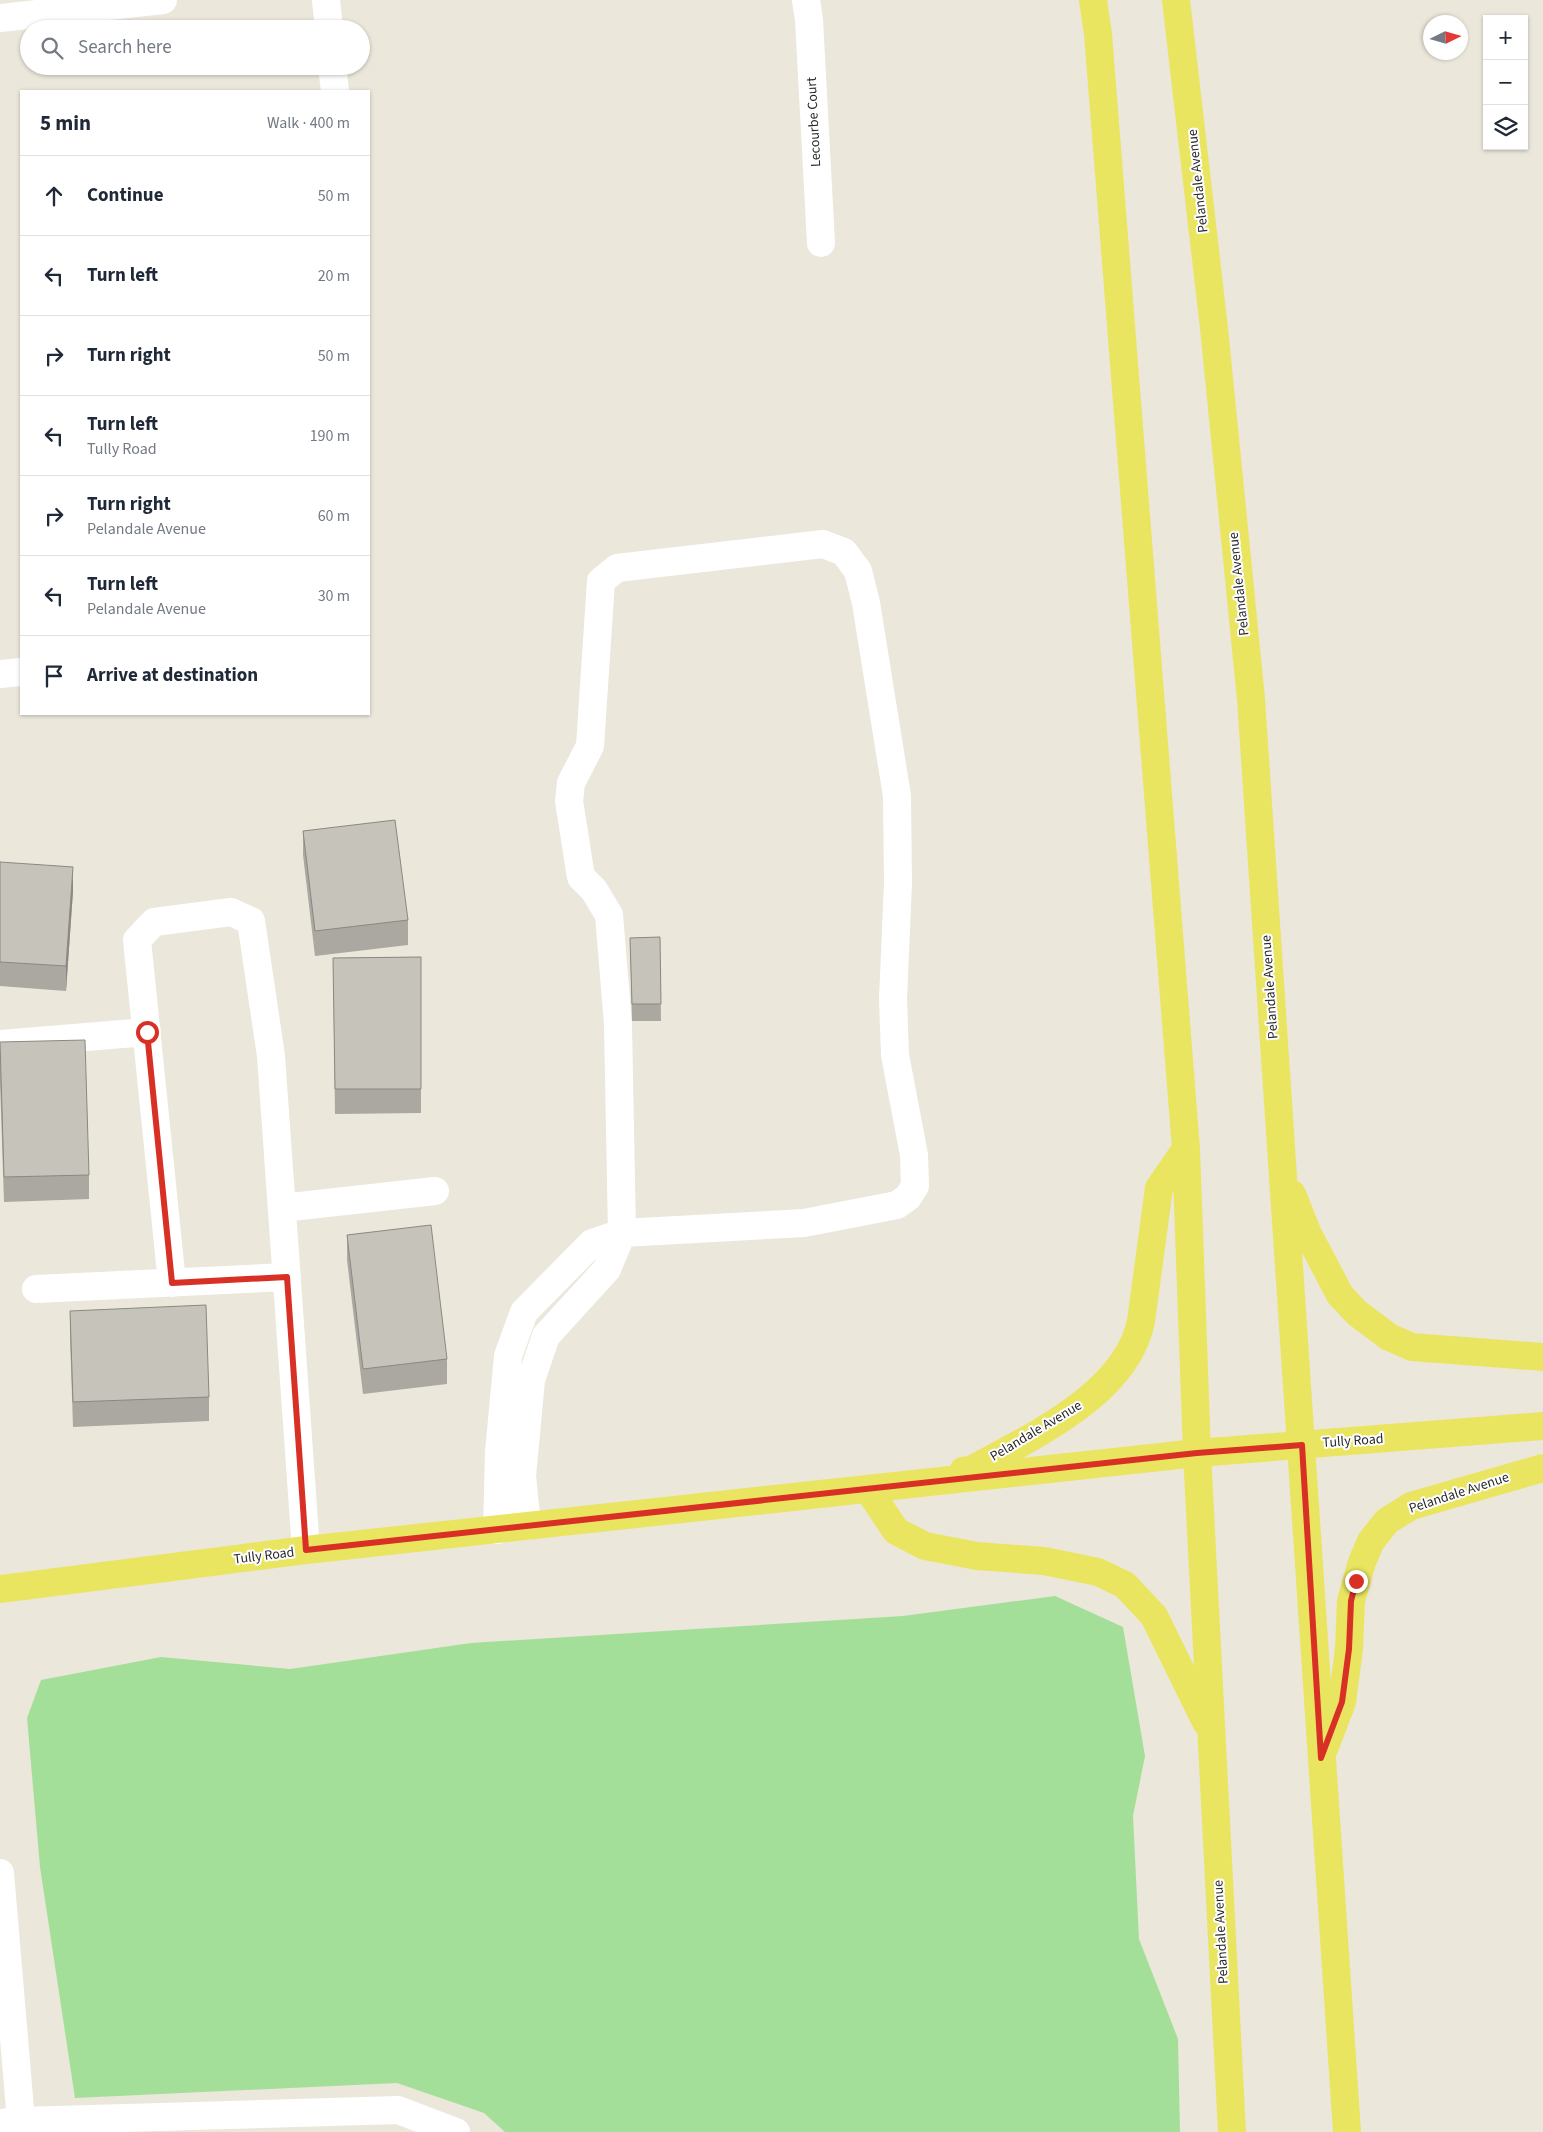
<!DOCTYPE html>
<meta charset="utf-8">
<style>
:root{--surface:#fff;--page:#f6f6f7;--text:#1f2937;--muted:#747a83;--line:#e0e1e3}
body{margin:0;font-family:"Source Sans 3",sans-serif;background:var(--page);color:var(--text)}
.controls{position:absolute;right:15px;top:15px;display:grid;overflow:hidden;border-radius:0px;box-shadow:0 1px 4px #0004}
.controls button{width:45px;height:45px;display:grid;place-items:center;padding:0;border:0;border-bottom:1px solid var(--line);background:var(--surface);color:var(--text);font:25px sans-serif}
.compass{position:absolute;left:1423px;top:15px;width:45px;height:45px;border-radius:50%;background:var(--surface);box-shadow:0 1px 4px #0004;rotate:85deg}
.stop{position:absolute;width:15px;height:15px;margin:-11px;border:4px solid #d93025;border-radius:50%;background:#fff}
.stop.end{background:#d93025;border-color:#fff;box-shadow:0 1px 5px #0008}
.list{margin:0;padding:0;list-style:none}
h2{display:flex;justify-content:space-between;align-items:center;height:65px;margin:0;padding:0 20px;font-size:21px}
h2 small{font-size:16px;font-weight:400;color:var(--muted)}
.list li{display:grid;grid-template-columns:32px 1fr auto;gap:15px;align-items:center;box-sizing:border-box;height:80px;padding:0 20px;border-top:1px solid var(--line)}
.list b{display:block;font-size:19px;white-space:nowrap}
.list p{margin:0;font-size:16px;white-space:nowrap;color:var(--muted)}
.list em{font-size:16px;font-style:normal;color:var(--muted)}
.icon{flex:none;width:28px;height:28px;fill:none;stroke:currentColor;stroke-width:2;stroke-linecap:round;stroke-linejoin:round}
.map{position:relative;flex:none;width:1543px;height:2132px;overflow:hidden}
.search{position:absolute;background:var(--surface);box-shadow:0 1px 4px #0004;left:20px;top:20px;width:350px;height:55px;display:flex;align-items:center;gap:12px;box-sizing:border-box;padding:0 18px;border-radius:28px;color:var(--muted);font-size:19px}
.panel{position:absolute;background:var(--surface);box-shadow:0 1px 4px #0004;left:20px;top:90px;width:350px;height:625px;border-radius:0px}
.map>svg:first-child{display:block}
.green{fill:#a4df99}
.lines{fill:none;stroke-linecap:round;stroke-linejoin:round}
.minor{stroke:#fff;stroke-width:28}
.major{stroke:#eae560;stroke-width:28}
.wall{fill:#aaa8a1}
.shaded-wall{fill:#8b8883}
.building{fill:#c6c3bb;stroke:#8b8883}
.route{stroke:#d93025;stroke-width:6}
.labels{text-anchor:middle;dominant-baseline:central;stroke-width:4;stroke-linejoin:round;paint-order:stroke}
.street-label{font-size:14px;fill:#292929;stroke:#fff}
</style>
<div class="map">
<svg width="1543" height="2132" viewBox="0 0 1543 2132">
<rect width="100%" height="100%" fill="#ebe7db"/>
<path class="green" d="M1055 1596 1123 1627 1145 1756 1133 1816 1139 1939 1178 2039 1180 2132H505L484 2113 397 2083 75 2098 40 1867 27 1718 41 1680 161 1657 290 1669 471 1643 903 1616Z"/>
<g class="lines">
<path class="minor" d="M326 0 329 29
M806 0 809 20 821 243
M0 18 163 0
M332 66 335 91
M0 674 21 672
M0 1044 147 1032
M282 1208 435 1191
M172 1283 137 940 154 922 231 912 251 921 271 1056 306 1550
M36 1289 287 1277
M497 1530 499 1452 508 1356 524 1312 592 1243 622 1233 804 1223 897 1205 908 1197 915 1186 914 1155 895 1055 893 999 898 883 897 796 866 603 858 571 844 552 823 544 617 568 601 581 590 746 571 783 569 801 581 877 594 890 609 915 618 1024 622 1233 607 1269 546 1336 531 1380 522 1476 527 1526
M0 1873 21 2121 0 2123
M22 2132 21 2121 398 2110 456 2132"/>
<path class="major" d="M1093 0 1098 34 1186 1149 1197 1453 1232 2132
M1176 0 1214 328 1251 699 1347 2132
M1292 1194 1307 1232 1340 1295 1357 1313 1389 1337 1412 1347 1543 1357
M963 1471 971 1470C1031 1437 1127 1394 1141 1321L1159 1188 1186 1149
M868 1489 896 1531 925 1546 977 1556 1044 1561 1098 1572 1125 1585 1154 1616 1206 1722
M0 1589 306 1550 1197 1453 1543 1426
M1324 1749 1342 1702 1349 1649 1351 1601 1362 1562 1371 1541 1387 1521 1411 1506 1543 1468"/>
</g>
<path class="wall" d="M303 831 408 920V945L315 956 303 855Z
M0 862 73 891 66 991 0 986Z
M660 937 661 1021H632L630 938Z
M421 957V1113L335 1114 333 958Z
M0 1042 89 1175V1199L4 1202 0 1082Z
M347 1235 447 1359V1384L363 1394 347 1260Z
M70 1311 209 1397V1421L73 1427 70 1336Z"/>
<path class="shaded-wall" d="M73 867V891L66 991V966Z"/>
<path class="building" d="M395 820 408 920 315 931 303 831Z
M0 862 73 867 66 966 0 962Z
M660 937 661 1004H632L630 938Z
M421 957V1089H335L333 958Z
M85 1040 89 1175 4 1177 0 1042Z
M431 1225 447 1359 363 1369 347 1235Z
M206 1305 209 1397 73 1402 70 1311Z"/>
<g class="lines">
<path class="route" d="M147 1032 172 1283 287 1277 306 1550 1197 1453 1302 1445 1321 1758 1342 1702 1349 1649 1351 1601 1356 1581"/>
</g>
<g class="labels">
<g class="street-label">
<text transform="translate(814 122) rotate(-93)">Lecourbe Court</text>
<text transform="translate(1198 181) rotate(-96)">Pelandale Avenue</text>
<text transform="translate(1239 584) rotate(-96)">Pelandale Avenue</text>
<text transform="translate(1270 987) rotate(-94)">Pelandale Avenue</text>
<text transform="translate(1036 1431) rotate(-31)">Pelandale Avenue</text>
<text transform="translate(1353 1441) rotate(-4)">Tully Road</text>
<text transform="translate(1459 1493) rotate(-18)">Pelandale Avenue</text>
<text transform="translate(264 1556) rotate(-7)">Tully Road</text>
<text transform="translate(1221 1932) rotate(-93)">Pelandale Avenue</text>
</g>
</g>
</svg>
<div class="controls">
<button>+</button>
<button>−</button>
<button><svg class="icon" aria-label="layers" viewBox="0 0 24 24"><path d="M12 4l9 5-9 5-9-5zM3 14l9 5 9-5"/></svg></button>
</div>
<svg class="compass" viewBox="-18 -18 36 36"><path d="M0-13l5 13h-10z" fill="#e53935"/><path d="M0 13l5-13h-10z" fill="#747a83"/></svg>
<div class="stop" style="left:147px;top:1032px"></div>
<div class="stop end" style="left:1356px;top:1581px"></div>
<div class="search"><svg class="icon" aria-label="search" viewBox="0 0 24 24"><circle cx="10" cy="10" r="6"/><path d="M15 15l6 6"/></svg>Search here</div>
<section class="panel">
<h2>5 min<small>Walk · 400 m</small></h2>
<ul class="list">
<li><svg class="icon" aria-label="ahead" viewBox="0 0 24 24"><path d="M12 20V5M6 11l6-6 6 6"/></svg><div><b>Continue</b></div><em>50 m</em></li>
<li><svg class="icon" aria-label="left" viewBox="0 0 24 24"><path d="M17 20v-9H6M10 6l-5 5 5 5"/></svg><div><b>Turn left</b></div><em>20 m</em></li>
<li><svg class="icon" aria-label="right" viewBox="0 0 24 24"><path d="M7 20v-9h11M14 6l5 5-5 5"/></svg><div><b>Turn right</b></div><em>50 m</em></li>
<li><svg class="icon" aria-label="left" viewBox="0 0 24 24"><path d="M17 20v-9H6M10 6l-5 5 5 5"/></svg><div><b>Turn left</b><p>Tully Road</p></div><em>190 m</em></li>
<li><svg class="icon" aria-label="right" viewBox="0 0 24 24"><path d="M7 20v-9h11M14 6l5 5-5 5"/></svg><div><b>Turn right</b><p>Pelandale Avenue</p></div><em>60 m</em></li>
<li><svg class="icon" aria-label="left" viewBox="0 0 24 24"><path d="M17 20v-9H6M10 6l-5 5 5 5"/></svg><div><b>Turn left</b><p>Pelandale Avenue</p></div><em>30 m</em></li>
<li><svg class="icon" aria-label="arrive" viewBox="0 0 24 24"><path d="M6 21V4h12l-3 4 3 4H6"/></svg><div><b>Arrive at destination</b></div></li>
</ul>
</section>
</div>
